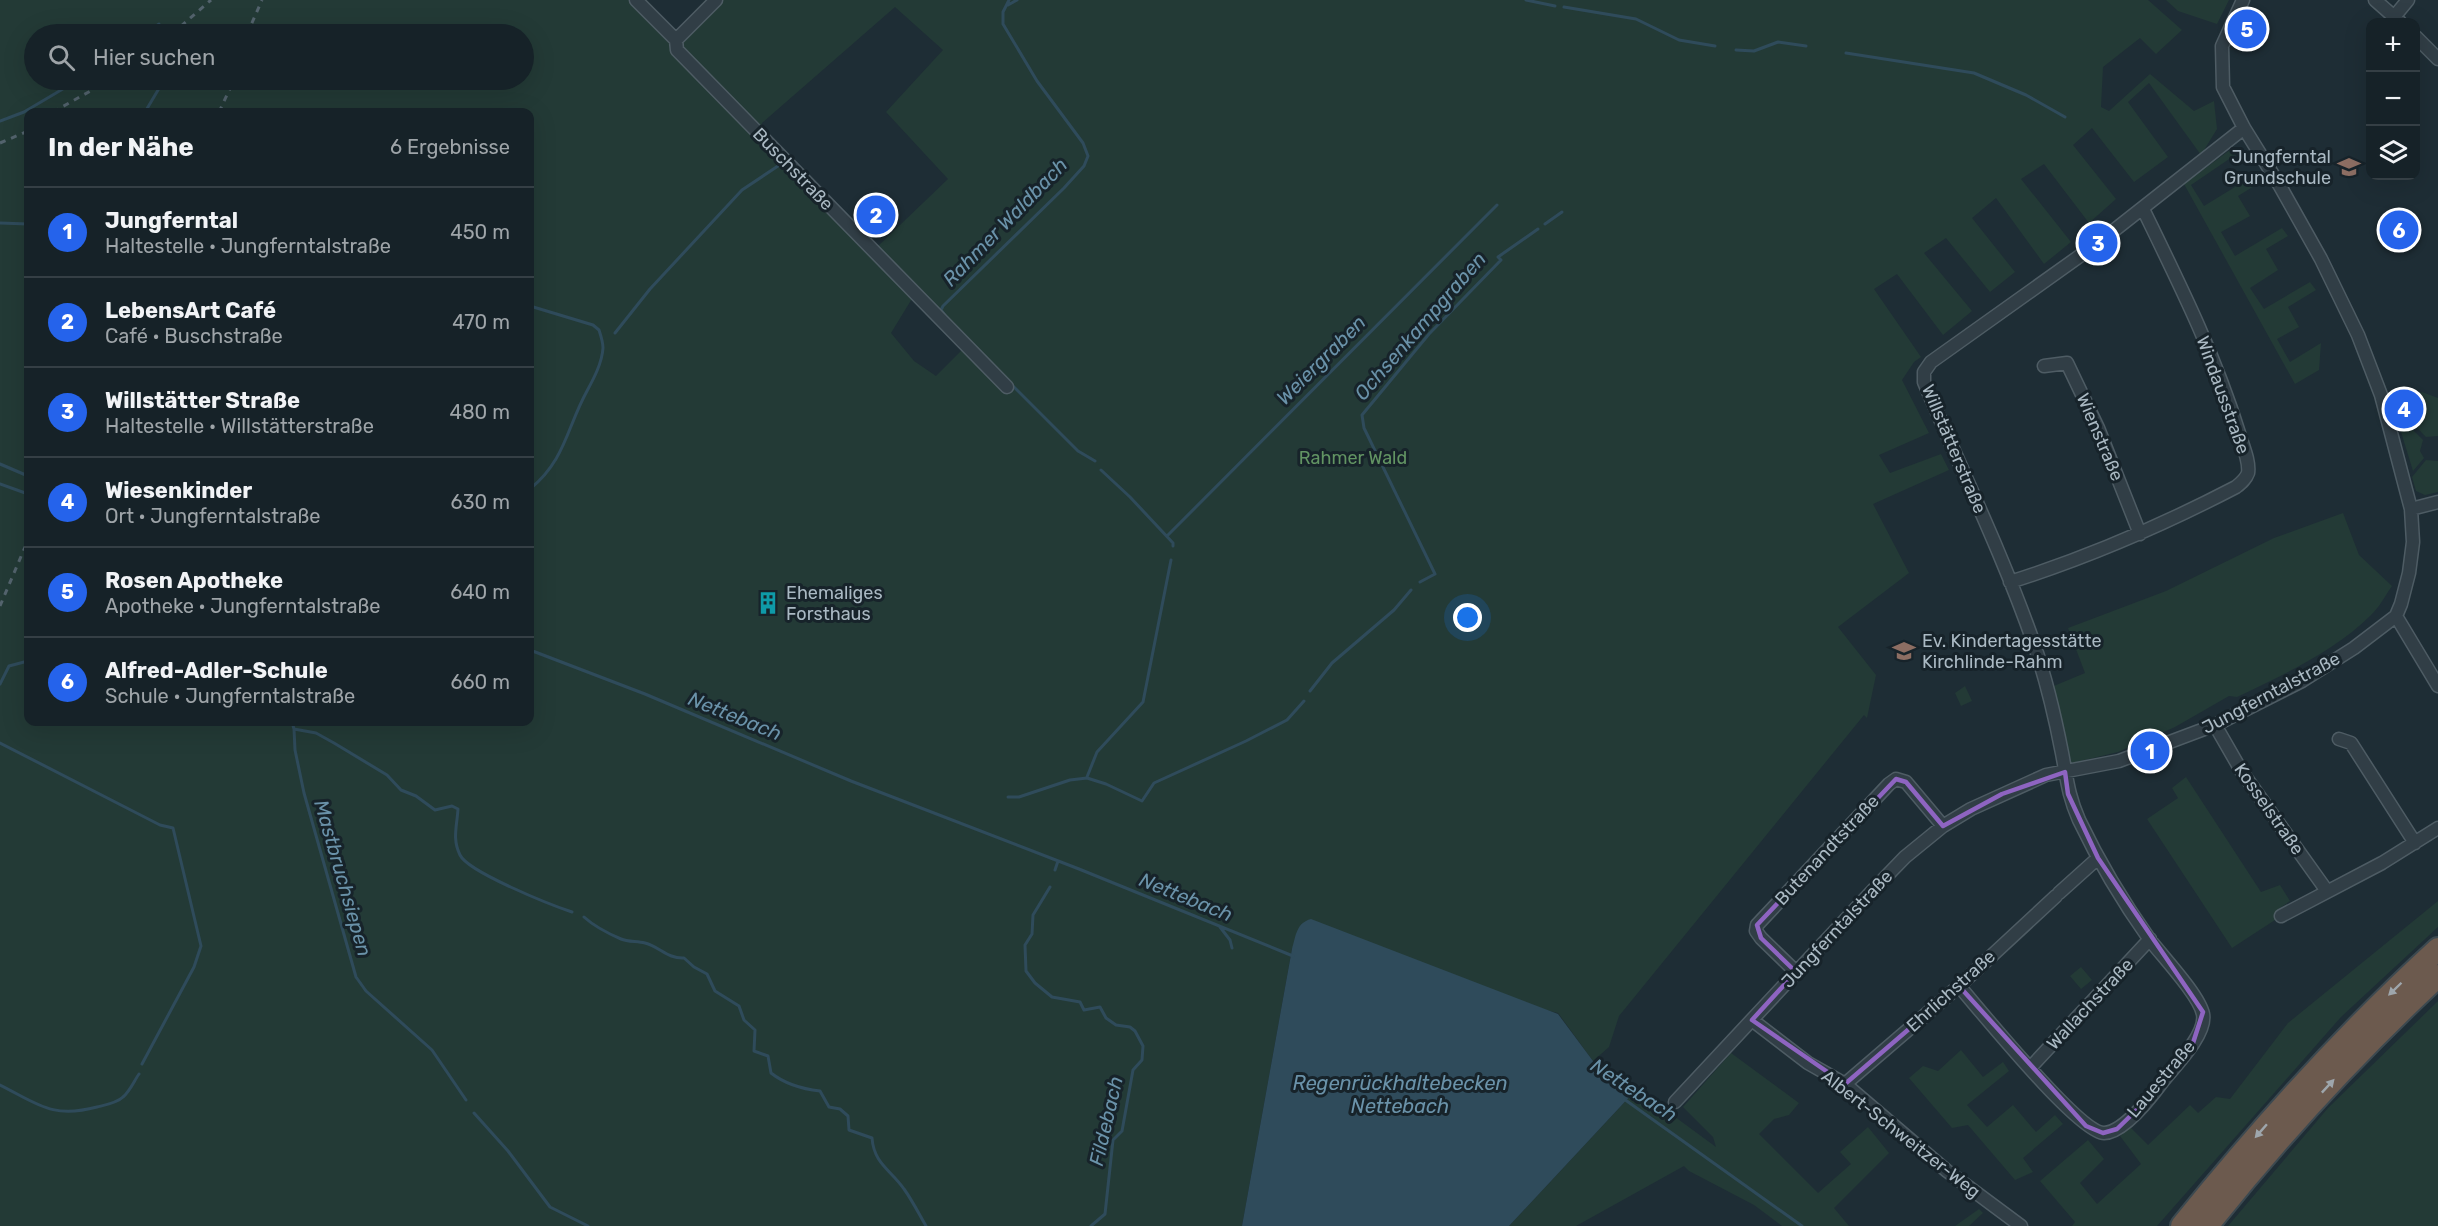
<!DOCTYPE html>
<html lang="de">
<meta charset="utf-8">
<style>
:root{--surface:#162228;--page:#232f34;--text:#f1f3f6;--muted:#9ea4a8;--line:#353f45;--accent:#2563eb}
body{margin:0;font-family:Rubik,sans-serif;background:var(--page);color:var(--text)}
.controls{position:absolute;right:18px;top:18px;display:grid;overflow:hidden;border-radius:12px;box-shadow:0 6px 24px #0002}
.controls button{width:54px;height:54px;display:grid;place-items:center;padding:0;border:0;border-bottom:2px solid var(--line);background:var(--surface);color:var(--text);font:30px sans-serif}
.you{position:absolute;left:1468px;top:618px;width:21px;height:21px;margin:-15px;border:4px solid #fff;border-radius:50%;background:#1a73e8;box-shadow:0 0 0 9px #1a73e833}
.badge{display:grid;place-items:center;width:39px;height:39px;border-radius:50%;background:var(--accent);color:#fff;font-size:20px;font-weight:700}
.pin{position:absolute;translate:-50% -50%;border:3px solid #fff;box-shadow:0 2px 6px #0006}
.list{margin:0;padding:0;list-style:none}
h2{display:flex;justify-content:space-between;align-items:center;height:78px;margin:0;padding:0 24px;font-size:26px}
h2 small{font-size:20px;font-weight:400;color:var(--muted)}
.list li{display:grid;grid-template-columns:39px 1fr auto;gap:18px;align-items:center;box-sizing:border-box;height:90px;padding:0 24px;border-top:2px solid var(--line)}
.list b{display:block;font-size:22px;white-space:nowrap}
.list p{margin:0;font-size:20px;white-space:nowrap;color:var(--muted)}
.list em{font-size:20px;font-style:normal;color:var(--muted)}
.icon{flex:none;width:33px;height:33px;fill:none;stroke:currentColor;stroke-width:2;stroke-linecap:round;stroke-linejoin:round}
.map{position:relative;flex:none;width:2438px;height:1226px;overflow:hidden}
.search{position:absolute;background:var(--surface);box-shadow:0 6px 24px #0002;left:24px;top:24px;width:510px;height:66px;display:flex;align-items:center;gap:15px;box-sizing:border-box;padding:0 21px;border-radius:33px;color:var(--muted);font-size:22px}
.panel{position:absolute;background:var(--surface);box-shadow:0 6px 24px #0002;left:24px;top:108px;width:510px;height:618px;border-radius:12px}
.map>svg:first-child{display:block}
.green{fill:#233a36;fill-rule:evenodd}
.water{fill:#2f4b5b}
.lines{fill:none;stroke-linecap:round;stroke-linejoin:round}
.stream{stroke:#2f4b5b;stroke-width:3}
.street-casing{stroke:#4e5c64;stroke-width:15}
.highway-casing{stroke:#3c4950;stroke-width:26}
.street{stroke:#313e46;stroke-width:12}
.highway{stroke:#6c5a4e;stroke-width:22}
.rail{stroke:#53636d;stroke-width:3;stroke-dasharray:6 6;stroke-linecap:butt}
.oneway{fill:#9ea6ac}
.marked{fill:none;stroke:#8e64c1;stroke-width:4.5;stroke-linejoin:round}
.labels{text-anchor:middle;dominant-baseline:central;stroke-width:6;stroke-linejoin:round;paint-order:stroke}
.poi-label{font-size:18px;fill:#aab9c3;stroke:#17232a;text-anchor:start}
.street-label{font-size:18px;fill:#aab9c3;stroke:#17232a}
.park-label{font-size:18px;fill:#629463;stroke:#17232a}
.water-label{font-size:20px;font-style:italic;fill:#6a92a9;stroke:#17232a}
</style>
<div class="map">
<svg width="2438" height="1226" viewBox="0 0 2438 1226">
<rect width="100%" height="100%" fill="#1e2d35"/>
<path class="green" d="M0 0H629L676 46 722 0H2148L2182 30 2156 54 2140 38 2103 67 2101 107 2109 111 2150 74 2194 111 2214 101 2217 129 2201 155 2149 83 2128 102 2168 157 2134 182 2092 128 2073 145 2116 199 2089 223 2044 164 2021 179 2071 242 2044 264 1996 198 1972 218 2015 272 1990 292 1946 238 1924 253 1972 311 1943 335 1897 274 1874 289 1921 357 1914 362 1902 380 1929 433 1879 455 1890 473 1941 454 1949 470 1873 504 1909 573 1838 627 1876 675 1867 718 1864 715 1619 1016 1609 1047 1593 1061 1558 1013 1292 949 1242 1226H0ZM895 7 943 50 886 112 948 179 876 248 761 130 762 123ZM34 34H524V80H34ZM28 112H530V722H28ZM913 297 963 349 936 376 914 361 891 333Z
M2166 0H2229L2217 24 2178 11Z
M2234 147 2238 153 2191 185 2204 206 2253 176 2259 183 2238 196 2250 216 2221 232 2235 256 2282 228 2288 236 2266 249 2278 270 2250 288 2264 309 2310 282 2316 290 2288 307 2299 327 2277 339 2290 362 2321 343 2319 370 2295 384 2184 184Z
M2422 392 2438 398V436L2426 437 2394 404Z
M2403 420 2423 440 2420 451 2424 458 2413 471 2398 422Z
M2426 460 2438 461V492L2425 495 2416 491 2412 477Z
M2343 513 2359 555 2392 586C2385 596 2379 608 2370 616 2335 651 2281 676 2237 697L2229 696 2175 727 2118 752 2068 764 2049 688 2085 673 2068 628 2166 591 2274 538Z
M1965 686 1972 701 1961 706 1955 693Z
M2186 777 2261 892 2280 885 2290 901 2277 910 2275 920 2232 948 2147 819 2178 798 2172 788Z
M2438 901V927L2341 1017 2157 1226H2072L2075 1222 2040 1181 2088 1140 2104 1159 2080 1183 2097 1204 2141 1164 2120 1136 2130 1127 2148 1145 2190 1105 2198 1113 2216 1097 2230 1099 2288 1023Z
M2081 967 2092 980 2081 989 2070 976Z
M2438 1001V1226H2228L2328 1108Z
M1961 1050 1983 1077 2003 1062 2009 1071 1967 1105 1987 1127 2013 1105 2036 1132 2055 1115 2063 1124 2023 1158 2033 1172 2015 1180 1968 1125 1952 1128 1909 1078 1923 1066 1938 1071Z
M1731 1053 1799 1103 1789 1115 1774 1119 1759 1134 1818 1193 1851 1164 1840 1152 1868 1127 1889 1153 1834 1208 1849 1226H1782L1754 1205 1689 1171 1684 1166 1576 1226H1509L1634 1092 1667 1111 1716 1147 1713 1137 1683 1107Z
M1979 1209 1983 1213 1969 1226H1955Z"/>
<path class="water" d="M1311 919 1558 1014 1593 1061 1634 1092 1509 1226H1242L1292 949C1296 936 1296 923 1311 919Z"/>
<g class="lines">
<path class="stream" d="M1526 0 1555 6
M1008 5 1017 0
M1564 7 1636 19 1679 40 1715 46
M144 34 159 24
M1736 50 1754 51 1778 42 1806 46
M1846 53 1974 73 2026 95 2065 117
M145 112 164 80
M0 121 24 112 78 80
M0 223 28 224
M1545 224 1562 212
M530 306 593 325 599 330C601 336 603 342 603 348 602 363 594 378 587 391 567 427 565 461 530 489
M944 314 941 310 943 306 1064 188 1084 166 1088 156 1083 143 1037 81 1003 24V12L1009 0
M615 333 650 289 742 190 778 166
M990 362 1000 372
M1011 384 1078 451 1095 461
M0 464 28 476
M1101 470 1130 497 1173 543V546
M0 484 28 494
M1167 536 1497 205
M1420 582 1435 574 1364 428 1362 415 1429 334 1501 260 1498 257 1538 229
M530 650 645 694 851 781 1079 869 1293 956
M0 684 9 666 28 661
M1310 691 1332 663 1394 610 1411 590
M292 722 294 729 316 733 334 743 387 775 401 790 416 796 435 810 452 806 458 809C457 826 452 839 460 855 468 872 551 905 572 912
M294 729 295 750 304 793 356 977 366 991 432 1050 466 1100
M0 743 160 825 173 828 201 946 194 967 142 1064
M1087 777 1097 752 1143 702 1171 560
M1008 797H1019L1070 780 1087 778 1106 784 1142 801 1154 783 1246 741 1287 720 1304 701
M1055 870 1058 861
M1050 887 1033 915 1032 934 1025 945 1026 971 1035 983 1052 997 1080 1002 1084 1010 1100 1007 1106 1018 1116 1025 1130 1027 1135 1031 1143 1046 1142 1060 1133 1070 1122 1131 1113 1140 1105 1214 1091 1226
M584 917C595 927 607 933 621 939 628 942 637 941 645 943 660 947 668 959 684 958L694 967 707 974 715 991 739 1006 744 1020 755 1030 754 1051 768 1056 771 1073C785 1084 802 1089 820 1091L829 1107 840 1109 848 1116 849 1130 872 1138C874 1164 891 1170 904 1189 912 1200 919 1214 926 1226
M1220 927 1230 940 1232 948
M0 1085C38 1104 52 1119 97 1107 105 1105 117 1103 123 1097 130 1091 134 1081 139 1074
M1624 1099 1802 1226
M474 1113 508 1151 550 1207 588 1226"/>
<g class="street-casing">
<path id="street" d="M636 0 676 40 677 50 1007 387
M2375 0 2400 22
M2394 17 2408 0
M2416 37 2438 59
M676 40 716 0
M2044 366 2067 363 2098 428 2140 534
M2411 509 2438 502
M2010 582C2089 557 2163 525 2236 487 2241 483 2246 479 2248 473 2250 461 2242 444 2239 433 2215 355 2179 283 2143 209
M2396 616 2438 686
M2215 725 2242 772 2327 891
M2339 739 2351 743 2415 843
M2059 893 2098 858
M2281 916 2382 863 2438 828
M1796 972 1761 938 1756 931 1757 925 1889 784 1896 779 1906 782 1943 826
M1959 986C1980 1010 2079 1133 2104 1133 2123 1133 2152 1096 2163 1081 2175 1066 2207 1034 2203 1014 2199 995 2163 957 2150 940 2123 902 2099 862 2079 820 2068 795 2067 779 2062 753 2055 717 2046 679 2034 644 2003 555 1961 469 1924 382V372L1931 362 2098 243 2244 128
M1752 1020 1808 1063 1845 1084 1947 1171 2021 1226
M2030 1068 2150 939
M1845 1084 1959 986 2056 896
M1675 1102 1875 888 1905 857 1943 826 1971 809 2046 775 2119 761 2215 725 2302 681 2354 648 2396 616 2401 604 2409 573 2413 542 2411 509 2381 395 2358 335 2321 259 2280 186 2244 128 2223 87 2222 46 2243 0"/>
</g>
<g class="highway-casing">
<path id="highway" d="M2182 1226C2261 1128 2345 1034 2438 949
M2207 1226C2278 1137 2355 1053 2438 976"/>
</g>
<use href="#street" class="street"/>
<use href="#highway" class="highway"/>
<path class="rail" d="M172 34 211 0
M247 34 262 0
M53 112 110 80
M219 112 234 80
M0 143 28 131
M0 606 28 540"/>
</g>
<defs><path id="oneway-solid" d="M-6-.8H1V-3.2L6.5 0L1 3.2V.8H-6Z" transform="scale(1.5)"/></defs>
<g class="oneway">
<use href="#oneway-solid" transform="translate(2395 989) rotate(136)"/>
<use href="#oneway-solid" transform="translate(2328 1086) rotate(-47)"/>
<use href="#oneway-solid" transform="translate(2261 1131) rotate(131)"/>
</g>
<path class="marked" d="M2065 772 2068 794 2098 858 2203 1012 2193 1043 2155 1092 2117 1129 2103 1133 2086 1126 1959 986 1845 1084 1752 1020 1796 972 1761 938 1757 925 1896 779 1906 782 1943 826 2002 794Z"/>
<defs>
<g id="school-bare" transform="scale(1.8)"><path d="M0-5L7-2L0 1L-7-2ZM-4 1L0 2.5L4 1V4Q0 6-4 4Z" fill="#8d6e63" stroke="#17232a" stroke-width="2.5" paint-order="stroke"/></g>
<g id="building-bare" transform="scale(1.8)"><path d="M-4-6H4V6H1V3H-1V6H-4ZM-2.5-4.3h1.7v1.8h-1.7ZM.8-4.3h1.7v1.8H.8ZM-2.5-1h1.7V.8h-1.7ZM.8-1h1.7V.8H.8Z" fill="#0f9aa8" stroke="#17232a" stroke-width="2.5" paint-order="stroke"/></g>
</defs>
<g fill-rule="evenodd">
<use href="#school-bare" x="2349" y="167"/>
<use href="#building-bare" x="768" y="603"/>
<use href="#school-bare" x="1904" y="651"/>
</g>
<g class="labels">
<g class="poi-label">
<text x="2331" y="157" text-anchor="end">Jungferntal<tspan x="2331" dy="21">Grundschule</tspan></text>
<text x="786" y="593">Ehemaliges<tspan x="786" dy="21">Forsthaus</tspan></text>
<text x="1922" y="641">Ev. Kindertagesstätte<tspan x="1922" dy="21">Kirchlinde-Rahm</tspan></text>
</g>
<g class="street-label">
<text transform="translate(793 169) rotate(46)">Buschstraße</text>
<text transform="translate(2223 395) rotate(70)">Windausstraße</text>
<text transform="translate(2100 437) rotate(67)">Wienstraße</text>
<text transform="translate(1954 449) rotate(67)">Willstätterstraße</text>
<text transform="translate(2271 693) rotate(-28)">Jungferntalstraße</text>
<text transform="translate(2269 809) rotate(55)">Kosselstraße</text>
<text transform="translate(1827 850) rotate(-47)">Butenandtstraße</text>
<text transform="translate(1837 929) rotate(-47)">Jungferntalstraße</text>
<text transform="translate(1951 991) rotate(-42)">Ehrlichstraße</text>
<text transform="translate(2090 1004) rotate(-47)">Wallachstraße</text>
<text transform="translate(2161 1079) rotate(-50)">Lauestraße</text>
<text transform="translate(1901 1134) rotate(38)">Albert-Schweitzer-Weg</text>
</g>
<g class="park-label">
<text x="1353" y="458">Rahmer Wald</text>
</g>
<g class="water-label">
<text transform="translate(1005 222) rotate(-46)">Rahmer Waldbach</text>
<text transform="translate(1420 326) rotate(-49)">Ochsenkampgraben</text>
<text transform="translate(1321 360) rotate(-45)">Weiergraben</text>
<text transform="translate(735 716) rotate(22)">Nettebach</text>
<text transform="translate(343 878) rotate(74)">Mastbruchsiepen</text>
<text transform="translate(1186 897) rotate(22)">Nettebach</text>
<text x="1400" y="1083">Regenrückhaltebecken<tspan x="1400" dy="23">Nettebach</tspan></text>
<text transform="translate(1634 1090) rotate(33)">Nettebach</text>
<text transform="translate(1106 1121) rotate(-77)">Fildebach</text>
</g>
</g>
</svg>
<div class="controls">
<button>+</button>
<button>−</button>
<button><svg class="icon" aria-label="layers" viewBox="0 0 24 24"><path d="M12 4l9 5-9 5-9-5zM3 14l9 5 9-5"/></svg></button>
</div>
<div class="you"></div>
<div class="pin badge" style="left:2150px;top:751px">1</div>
<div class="pin badge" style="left:876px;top:215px">2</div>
<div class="pin badge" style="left:2098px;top:243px">3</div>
<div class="pin badge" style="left:2404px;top:409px">4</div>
<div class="pin badge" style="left:2247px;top:29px">5</div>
<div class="pin badge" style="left:2399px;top:230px">6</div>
<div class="search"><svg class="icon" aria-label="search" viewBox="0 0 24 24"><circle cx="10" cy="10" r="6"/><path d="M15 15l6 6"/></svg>Hier suchen</div>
<section class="panel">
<h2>In der Nähe<small>6 Ergebnisse</small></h2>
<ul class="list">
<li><span class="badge">1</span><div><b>Jungferntal</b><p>Haltestelle · Jungferntalstraße</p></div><em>450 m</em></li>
<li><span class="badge">2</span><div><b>LebensArt Café</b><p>Café · Buschstraße</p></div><em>470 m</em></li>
<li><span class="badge">3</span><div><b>Willstätter Straße</b><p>Haltestelle · Willstätterstraße</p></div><em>480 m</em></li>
<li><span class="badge">4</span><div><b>Wiesenkinder</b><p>Ort · Jungferntalstraße</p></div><em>630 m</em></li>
<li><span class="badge">5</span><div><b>Rosen Apotheke</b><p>Apotheke · Jungferntalstraße</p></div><em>640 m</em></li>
<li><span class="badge">6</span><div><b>Alfred-Adler-Schule</b><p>Schule · Jungferntalstraße</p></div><em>660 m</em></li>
</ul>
</section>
</div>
